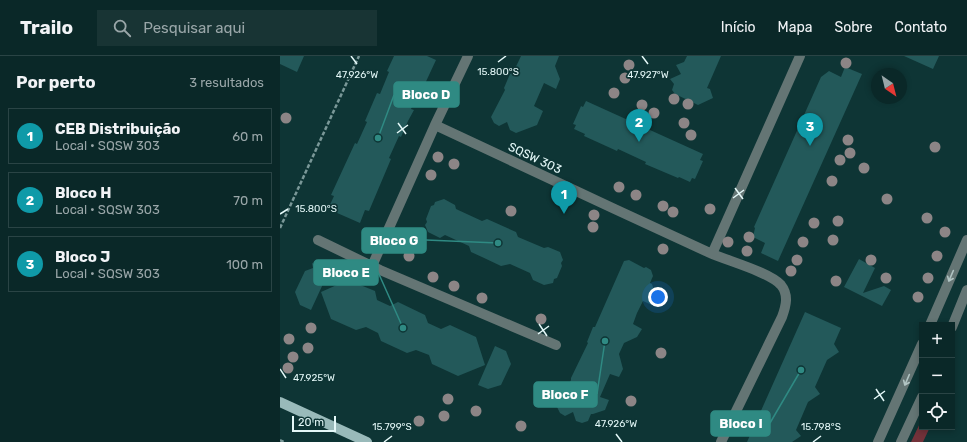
<!DOCTYPE html>
<html lang="pt">
<meta charset="utf-8">
<style>
:root{--surface:#0a2828;--page:#183434;--text:#f1f3f6;--muted:#99a6a8;--line:#2a4445;--accent:#f49aa1}
body{margin:0;font-family:Rubik,sans-serif;background:var(--page);color:var(--text)}
.controls{position:absolute;right:12px;bottom:12px;display:grid;overflow:hidden;border-radius:0px;box-shadow:0 2px 6px #0003}
.controls button{width:36px;height:36px;display:grid;place-items:center;padding:0;border:0;border-bottom:1px solid var(--line);background:var(--surface);color:var(--text);font:20px sans-serif}
.compass{position:absolute;left:591px;top:12px;width:36px;height:36px;border-radius:50%;background:var(--surface);box-shadow:0 2px 6px #0003;rotate:145deg}
.scale{position:absolute;left:12px;bottom:10px;width:44px;box-sizing:border-box;padding-left:4px;border:2px solid #e4f8f8;border-top:0;font-size:11px;line-height:14px;white-space:nowrap;color:#e4f8f8;-webkit-text-stroke:3px #0e3535;paint-order:stroke}
.you{position:absolute;left:378px;top:241px;width:14px;height:14px;margin:-10px;border:3px solid #fff;border-radius:50%;background:#1a73e8;box-shadow:0 0 0 6px #1a73e833}
.badge{display:grid;place-items:center;width:26px;height:26px;border-radius:50%;background:var(--accent);color:#fff;font-size:13px;font-weight:700}
.pin{position:absolute;translate:-50% -33px;filter:drop-shadow(0 1px 2px #0008)}
.pin::after{content:'';position:absolute;top:21px;width:14px;height:12px;background:inherit;clip-path:polygon(0 0,100% 0,50% 100%)}
.list{margin:0;padding:0;list-style:none}
h2{display:flex;justify-content:space-between;align-items:center;height:52px;margin:0;padding:0 16px;font-size:17px}
h2 small{font-size:13px;font-weight:400;color:var(--muted)}
.list li{display:grid;grid-template-columns:26px 1fr auto;gap:12px;align-items:center;box-sizing:border-box;height:56px;margin:0 8px 8px;padding:0 8px;border:1px solid var(--line);border-radius:0px}
.list b{display:block;font-size:15px;white-space:nowrap}
.list p{margin:0;font-size:13px;white-space:nowrap;color:var(--muted)}
.list em{font-size:13px;font-style:normal;color:var(--muted)}
.icon{flex:none;width:22px;height:22px;fill:none;stroke:currentColor;stroke-width:2;stroke-linecap:round;stroke-linejoin:round}
.map{position:relative;flex:none;width:687px;height:386px;overflow:hidden}
header{display:flex;align-items:center;gap:24px;box-sizing:border-box;height:56px;padding:0 20px;background:var(--surface);border-bottom:1px solid var(--line)}
header strong{font-size:19px}
nav{display:flex;gap:22px;margin-inline-start:auto;font-size:14px}
.search{width:280px;height:36px;background:var(--page);display:flex;align-items:center;gap:10px;box-sizing:border-box;padding:0 14px;border-radius:0px;color:var(--muted);font-size:15px}
main{display:flex}
aside{flex:1;background:var(--surface)}
.map>svg:first-child{display:block}
.green{fill:#73323a}
.building{fill:#23595a}
.lines{fill:none;stroke-linecap:round;stroke-linejoin:round}
.path{stroke:#7a9898;stroke-width:2.5;stroke-dasharray:4 2;stroke-linecap:butt}
.minor{stroke:#647574;stroke-width:10}
.major{stroke:#99baba;stroke-width:10}
.tree{fill:#8c8586}
.oneway{stroke:#b1c4c3}
.ticks{fill:none;stroke:#e4f8f8;stroke-width:1.5}
.labels{text-anchor:middle;dominant-baseline:central;stroke-width:3.5;stroke-linejoin:round;paint-order:stroke}
.street-label{font-size:12px;fill:#e4f8f8;stroke:#0e3535}
.ticks-label{font-size:10px;text-anchor:middle;fill:#e4f8f8;stroke:#0e3535;stroke-width:3.5;stroke-linejoin:round;paint-order:stroke}
.leader{fill:none;stroke:#2f8a83;stroke-width:1.5}
.callout-dot{fill:#2f8a83;stroke:#0e3535;stroke-width:1.5}
.callout{fill:#2f8a83;stroke:#2f8a83;stroke-width:1.5}
.callout-label{font-size:13px;text-anchor:middle;font-weight:bold;fill:#fff}
</style>
<header>
<strong>Trailo</strong>
<div class="search"><svg class="icon" aria-label="search" viewBox="0 0 24 24"><circle cx="10" cy="10" r="6"/><path d="M15 15l6 6"/></svg>Pesquisar aqui</div>
<nav><a>Início</a><a>Mapa</a><a>Sobre</a><a>Contato</a></nav>
</header>
<main>
<aside>
<h2>Por perto<small>3 resultados</small></h2>
<ul class="list">
<li><span class="badge" style="background:#0f9aa8">1</span><div><b>CEB Distribuição</b><p>Local · SQSW 303</p></div><em>60 m</em></li>
<li><span class="badge" style="background:#0f9aa8">2</span><div><b>Bloco H</b><p>Local · SQSW 303</p></div><em>70 m</em></li>
<li><span class="badge" style="background:#0f9aa8">3</span><div><b>Bloco J</b><p>Local · SQSW 303</p></div><em>100 m</em></li>
</ul>
</aside>
<div class="map">
<svg width="687" height="386" viewBox="0 0 687 386">
<rect width="100%" height="100%" fill="#0e3535"/>
<path class="green" d="M642 363V371H650L643 386H631Z"/>
<path class="building" d="M0 0H24L17 16 0 8Z
M114 0H147L156 4 143 32 141 31 131 53 134 54 128 65 121 81 119 80 109 102 111 103 89 155 85 154 80 167 48 153 54 140 51 139 75 87 77 88 87 66 85 65 97 37 100 38 109 16 107 15Z
M241 0H279L275 10 280 23 276 33 264 27 254 50 263 55 257 69 236 77 230 74 227 66 219 70 214 67 211 61 225 34 224 32 230 18 233 17Z
M407 0H441L427 32 430 33 433 42 418 49 395 38 392 34 394 28 390 23 401 18 396 9 404 6Z
M624 0H659L653 13Z
M565 11 582 18 498 205 481 197 485 187 473 181 475 172 474 171 541 21 549 15 561 21Z
M306 45 423 98 420 104 423 105 415 123 412 122 410 126 399 121 398 122 365 108 366 106 338 93 337 95 304 80 305 78 294 73 296 69 293 68 301 50 303 51Z
M164 143 175 149 176 153 202 165 207 163 236 176 238 181 264 192 268 191 280 196 283 204 281 207 282 210 277 222 274 223 273 227 264 229 253 224 250 217 230 208 221 210 202 201 191 196 189 190 165 179 160 182 148 176 145 169 147 166 146 163 151 150 154 149 155 146Z
M579 203 595 212 583 237 604 230 611 234 602 250 564 231Z
M349 204 364 212 366 211 371 214 373 220 370 227 372 228 376 240 372 249 363 245 357 257 353 268 362 273 357 281 344 287 339 298 343 313 339 321 330 318 320 341 329 344 325 354 313 358H311L308 365 302 367 296 365 293 356 285 360 280 357 277 351 291 324V322L308 287 307 286 313 271H315L344 205Z
M32 207 49 215 31 254 20 249 15 236 25 215 33 212Z
M68 224 95 235 97 244 110 250 118 246 145 259 148 267 161 273 170 269 196 281 205 309 178 320 152 308 149 299 136 294 127 297 101 285 98 277 86 271 76 274 51 263 41 236Z
M525 256 561 272 554 288 559 296 547 304 535 331 540 338 528 346 516 374 521 380 512 386H467Z
M215 290 226 295 231 308 221 329 208 333 198 329Z"/>
<g class="lines">
<path class="path" d="M0 172 79 0
M0 384 4 386"/>
<path class="minor" d="M155 69C247 112 338 155 430 197 448 205 489 216 501 229 509 239 506 250 502 261L441 386
M38 184 100 214 276 289
M432 198 520 0
M92 210 155 69 188 0
M650 269 687 184
M672 271 687 234
M598 386 642 288
M621 386 642 341"/>
<path class="major" d="M0 346 87 386"/>
</g>
<g class="tree">
<circle cx="566" cy="7" r="5.5"/>
<circle cx="349" cy="9" r="5.5"/>
<circle cx="345" cy="22" r="5.5"/>
<circle cx="334" cy="37" r="5.5"/>
<circle cx="394" cy="43" r="5.5"/>
<circle cx="408" cy="48" r="5.5"/>
<circle cx="362" cy="49" r="5.5"/>
<circle cx="374" cy="57" r="5.5"/>
<circle cx="6" cy="62" r="5.5"/>
<circle cx="404" cy="67" r="5.5"/>
<circle cx="411" cy="79" r="5.5"/>
<circle cx="568" cy="84" r="5.5"/>
<circle cx="655" cy="91" r="5.5"/>
<circle cx="570" cy="97" r="5.5"/>
<circle cx="158" cy="101" r="5.5"/>
<circle cx="560" cy="104" r="5.5"/>
<circle cx="174" cy="108" r="5.5"/>
<circle cx="584" cy="112" r="5.5"/>
<circle cx="151" cy="119" r="5.5"/>
<circle cx="552" cy="125" r="5.5"/>
<circle cx="339" cy="131" r="5.5"/>
<circle cx="356" cy="139" r="5.5"/>
<circle cx="607" cy="143" r="5.5"/>
<circle cx="383" cy="150" r="5.5"/>
<circle cx="430" cy="153" r="5.5"/>
<circle cx="231" cy="155" r="5.5"/>
<circle cx="393" cy="156" r="5.5"/>
<circle cx="314" cy="159" r="5.5"/>
<circle cx="647" cy="162" r="5.5"/>
<circle cx="558" cy="165" r="5.5"/>
<circle cx="534" cy="167" r="5.5"/>
<circle cx="313" cy="171" r="5.5"/>
<circle cx="665" cy="176" r="5.5"/>
<circle cx="469" cy="181" r="5.5"/>
<circle cx="553" cy="184" r="5.5"/>
<circle cx="448" cy="186" r="5.5"/>
<circle cx="523" cy="186" r="5.5"/>
<circle cx="383" cy="193" r="5.5"/>
<circle cx="467" cy="195" r="5.5"/>
<circle cx="129" cy="200" r="5.5"/>
<circle cx="657" cy="200" r="5.5"/>
<circle cx="517" cy="204" r="5.5"/>
<circle cx="591" cy="204" r="5.5"/>
<circle cx="511" cy="215" r="5.5"/>
<circle cx="153" cy="221" r="5.5"/>
<circle cx="606" cy="222" r="5.5"/>
<circle cx="648" cy="222" r="5.5"/>
<circle cx="556" cy="225" r="5.5"/>
<circle cx="174" cy="230" r="5.5"/>
<circle cx="638" cy="241" r="5.5"/>
<circle cx="202" cy="242" r="5.5"/>
<circle cx="261" cy="263" r="5.5"/>
<circle cx="31" cy="272" r="5.5"/>
<circle cx="9" cy="283" r="5.5"/>
<circle cx="28" cy="292" r="5.5"/>
<circle cx="381" cy="297" r="5.5"/>
<circle cx="13" cy="301" r="5.5"/>
<circle cx="8" cy="312" r="5.5"/>
<circle cx="168" cy="343" r="5.5"/>
<circle cx="351" cy="345" r="5.5"/>
<circle cx="196" cy="355" r="5.5"/>
<circle cx="164" cy="360" r="5.5"/>
<circle cx="139" cy="365" r="5.5"/>
<circle cx="241" cy="370" r="5.5"/>
</g>
<defs><path id="oneway-shaft" d="M-6 0H5M1.5-3L5.5 0L1.5 3" fill="none" stroke-width="1.6" stroke-linecap="round" stroke-linejoin="round"/></defs>
<g class="oneway">
<use href="#oneway-shaft" transform="translate(671 220) rotate(113)"/>
<use href="#oneway-shaft" transform="translate(627 324) rotate(113)"/>
</g>
<path class="ticks" d="M71 0 77 8M362 0 368 8M218 6 226 0M118 67 126 78M117 77 128 69M455 132 463 143M453 142 464 134M0 158 8 153M259 268 267 280M258 278 269 270M0 313 6 322M596 333 604 345M594 343 605 335M336 378 342 386M104 386 112 380M533 386 541 380"/>
<g class="labels">
<g class="street-label">
<text transform="translate(255 102) rotate(25)">SQSW 303</text>
</g>
</g>
<g class="ticks-label">
<text x="218" y="19">15.800°S</text>
<text x="77" y="22">47.926°W</text>
<text x="368" y="22">47.927°W</text>
<text x="36" y="156">15.800°S</text>
<text x="34" y="325">47.925°W</text>
<text x="336" y="371">47.926°W</text>
<text x="112" y="374">15.799°S</text>
<text x="541" y="374">15.798°S</text>
</g>
<path class="leader" d="M98 82L114 39M218 187L146 184M123 272L98 216M325 285L317 338M521 314L490 367"/>
<g class="callout-dot">
<circle cx="98" cy="82" r="4"/>
<circle cx="218" cy="187" r="4"/>
<circle cx="123" cy="272" r="4"/>
<circle cx="325" cy="285" r="4"/>
<circle cx="521" cy="314" r="4"/>
</g>
<g class="callout">
<rect x="114" y="26" width="65" height="25" rx="4"/>
<rect x="82" y="172" width="64" height="25" rx="4"/>
<rect x="34" y="204" width="64" height="25" rx="4"/>
<rect x="254" y="326" width="63" height="25" rx="4"/>
<rect x="431" y="355" width="59" height="25" rx="4"/>
</g>
<g class="callout-label">
<text x="146" y="43">Bloco D</text>
<text x="114" y="189">Bloco G</text>
<text x="66" y="221">Bloco E</text>
<text x="285" y="343">Bloco F</text>
<text x="461" y="372">Bloco I</text>
</g>
</svg>
<div class="controls">
<button>+</button>
<button>−</button>
<button><svg class="icon" aria-label="locate" viewBox="0 0 24 24"><circle cx="12" cy="12" r="6"/><path d="M12 2v4M12 18v4M2 12h4M18 12h4"/></svg></button>
</div>
<svg class="compass" viewBox="-18 -18 36 36"><path d="M0-13l5 13h-10z" fill="#e53935"/><path d="M0 13l5-13h-10z" fill="#99a6a8"/></svg>
<div class="scale">20 m</div>
<div class="you"></div>
<div class="pin badge" style="left:284px;top:158px;background:#0f9aa8">1</div>
<div class="pin badge" style="left:359px;top:86px;background:#0f9aa8">2</div>
<div class="pin badge" style="left:530px;top:90px;background:#0f9aa8">3</div>
</div>
</main>
